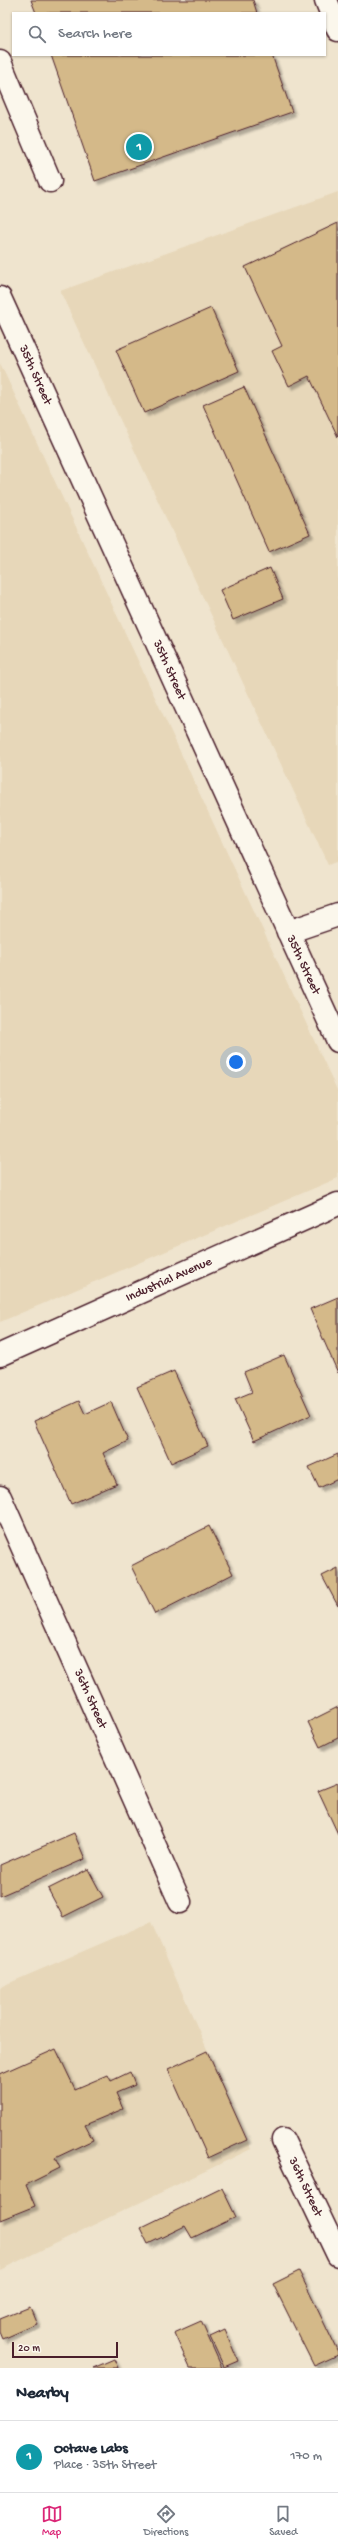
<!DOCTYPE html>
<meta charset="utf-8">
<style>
:root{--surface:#fff;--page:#f6f6f7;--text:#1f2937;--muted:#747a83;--line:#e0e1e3;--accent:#db2777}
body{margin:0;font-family:"Gochi Hand",sans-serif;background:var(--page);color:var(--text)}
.scale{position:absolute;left:12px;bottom:10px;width:106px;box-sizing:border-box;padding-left:4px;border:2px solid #4a1f2b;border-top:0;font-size:11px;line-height:14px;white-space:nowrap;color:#4a1f2b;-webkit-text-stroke:3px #fbf7ec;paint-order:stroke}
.you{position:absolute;left:236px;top:1062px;width:14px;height:14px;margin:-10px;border:3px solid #fff;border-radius:50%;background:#1a73e8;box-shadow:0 0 0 6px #1a73e833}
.badge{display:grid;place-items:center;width:26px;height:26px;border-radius:50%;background:var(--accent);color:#fff;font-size:13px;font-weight:700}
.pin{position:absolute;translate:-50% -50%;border:2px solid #fff;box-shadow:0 1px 4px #0006}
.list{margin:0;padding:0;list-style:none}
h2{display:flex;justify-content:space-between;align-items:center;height:52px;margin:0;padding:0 16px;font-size:17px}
h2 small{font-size:13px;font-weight:400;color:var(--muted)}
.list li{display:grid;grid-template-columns:26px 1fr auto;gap:12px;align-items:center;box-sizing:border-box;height:72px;padding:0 16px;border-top:1px solid var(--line)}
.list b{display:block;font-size:15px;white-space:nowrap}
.list p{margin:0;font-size:13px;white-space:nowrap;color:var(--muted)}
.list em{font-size:13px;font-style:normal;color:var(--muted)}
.icon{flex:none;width:22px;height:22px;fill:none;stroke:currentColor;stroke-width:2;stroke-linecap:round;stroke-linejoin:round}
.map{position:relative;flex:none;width:338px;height:2368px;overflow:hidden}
.search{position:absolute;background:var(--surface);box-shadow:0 1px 3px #0004;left:12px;right:12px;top:12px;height:44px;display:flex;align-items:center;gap:10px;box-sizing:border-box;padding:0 14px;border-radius:0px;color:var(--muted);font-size:15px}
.sheet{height:124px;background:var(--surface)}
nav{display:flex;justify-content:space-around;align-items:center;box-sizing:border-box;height:56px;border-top:1px solid var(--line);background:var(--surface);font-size:11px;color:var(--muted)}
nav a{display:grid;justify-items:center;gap:2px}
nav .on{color:var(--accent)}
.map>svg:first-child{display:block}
.built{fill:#e7d7b9}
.building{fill:#d4b989;stroke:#4a1f2b;filter:url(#shadow)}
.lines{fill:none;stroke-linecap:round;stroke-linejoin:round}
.minor-casing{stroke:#4a1f2b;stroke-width:25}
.minor{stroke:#fbf7ec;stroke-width:22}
.labels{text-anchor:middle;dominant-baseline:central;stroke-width:3;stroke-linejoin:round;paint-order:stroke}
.street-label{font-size:13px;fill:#4a1f2b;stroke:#fbf7ec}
</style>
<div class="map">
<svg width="338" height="2368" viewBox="0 0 338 2368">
<defs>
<filter id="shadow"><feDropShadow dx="3.5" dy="3.5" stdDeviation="1" flood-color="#0004"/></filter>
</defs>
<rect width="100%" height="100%" fill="#efe4ce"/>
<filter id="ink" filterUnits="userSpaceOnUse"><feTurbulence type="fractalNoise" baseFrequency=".025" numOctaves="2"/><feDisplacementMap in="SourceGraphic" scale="8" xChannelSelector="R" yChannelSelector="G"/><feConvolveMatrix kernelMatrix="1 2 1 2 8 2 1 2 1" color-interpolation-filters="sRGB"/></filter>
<g filter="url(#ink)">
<path class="built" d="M338 192V861L328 865 60 291Z
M0 363 338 1092V1178L0 1322Z
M151 1922 251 2149 0 2270V1987Z"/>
<path class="building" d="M31 0H253L257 13H36Z
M51 55H272L292 112 95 181Z
M338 223V437L309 376 289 386 272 351 282 346 245 267Z
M211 308 239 371 144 413 116 350Z
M244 387 310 534 269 552 203 405Z
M270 568 283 599 233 620 220 590Z
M338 1297V1373L310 1309Z
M284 1355 311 1415 254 1441 235 1399 252 1392 244 1372Z
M174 1371 208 1446 171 1463 137 1387Z
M79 1401 85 1414 111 1402 128 1441 103 1453 117 1484 71 1504 34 1421Z
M338 1454V1479L319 1488 309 1467Z
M209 1526 233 1574 155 1614 131 1566Z
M338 1568V1606L322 1576Z
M338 1707V1738L320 1747 308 1722Z
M338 1783V1834L318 1791Z
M74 1833 85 1859 0 1896V1865Z
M88 1869 103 1897 63 1917 48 1889Z
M56 2049 75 2089 108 2075 111 2081 130 2072 135 2085 116 2093 123 2109 85 2125 93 2140 55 2158 60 2168 26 2185 35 2206 0 2220V2074Z
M207 2051 247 2140 208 2158 168 2069Z
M222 2188 236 2217 192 2238 185 2226 148 2244 140 2228Z
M299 2271 338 2352V2355L314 2366 273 2284Z
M30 2307 37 2324 3 2339 0 2332V2319Z
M201 2321 222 2368H190L174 2333Z
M225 2330 238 2361 224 2367 210 2337Z
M114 2359 118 2368H93Z"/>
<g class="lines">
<g class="minor-casing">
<path id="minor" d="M326 0 338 30
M0 62 50 181
M0 298 338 1041
M288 932 338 915
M0 1355 338 1204
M0 1497 180 1902
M283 2140 338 2255"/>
</g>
<use href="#minor" class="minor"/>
</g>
</g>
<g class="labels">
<g class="street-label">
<text transform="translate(35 375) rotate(66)">35th Street</text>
<text transform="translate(169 670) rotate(66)">35th Street</text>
<text transform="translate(303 965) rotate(65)">35th Street</text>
<text transform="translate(169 1280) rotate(-24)">Industrial Avenue</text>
<text transform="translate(90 1699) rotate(66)">36th Street</text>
<text transform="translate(305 2187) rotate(65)">36th Street</text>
</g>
</g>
</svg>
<div class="scale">20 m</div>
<div class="you"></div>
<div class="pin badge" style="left:139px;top:147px;background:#0f9aa8">1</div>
<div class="search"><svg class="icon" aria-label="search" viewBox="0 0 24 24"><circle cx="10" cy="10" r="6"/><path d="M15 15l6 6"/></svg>Search here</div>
</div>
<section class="sheet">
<h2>Nearby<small></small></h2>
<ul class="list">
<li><span class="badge" style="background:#0f9aa8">1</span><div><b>Octave Labs</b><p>Place · 35th Street</p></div><em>170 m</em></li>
</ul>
</section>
<nav>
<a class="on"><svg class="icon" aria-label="map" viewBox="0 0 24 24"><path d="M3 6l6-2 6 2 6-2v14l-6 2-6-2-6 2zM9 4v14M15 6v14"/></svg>Map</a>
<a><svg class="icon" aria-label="directions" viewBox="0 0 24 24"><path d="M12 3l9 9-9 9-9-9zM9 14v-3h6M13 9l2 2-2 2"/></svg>Directions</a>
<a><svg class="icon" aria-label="saved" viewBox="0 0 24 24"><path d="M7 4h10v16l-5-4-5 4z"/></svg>Saved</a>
</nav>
